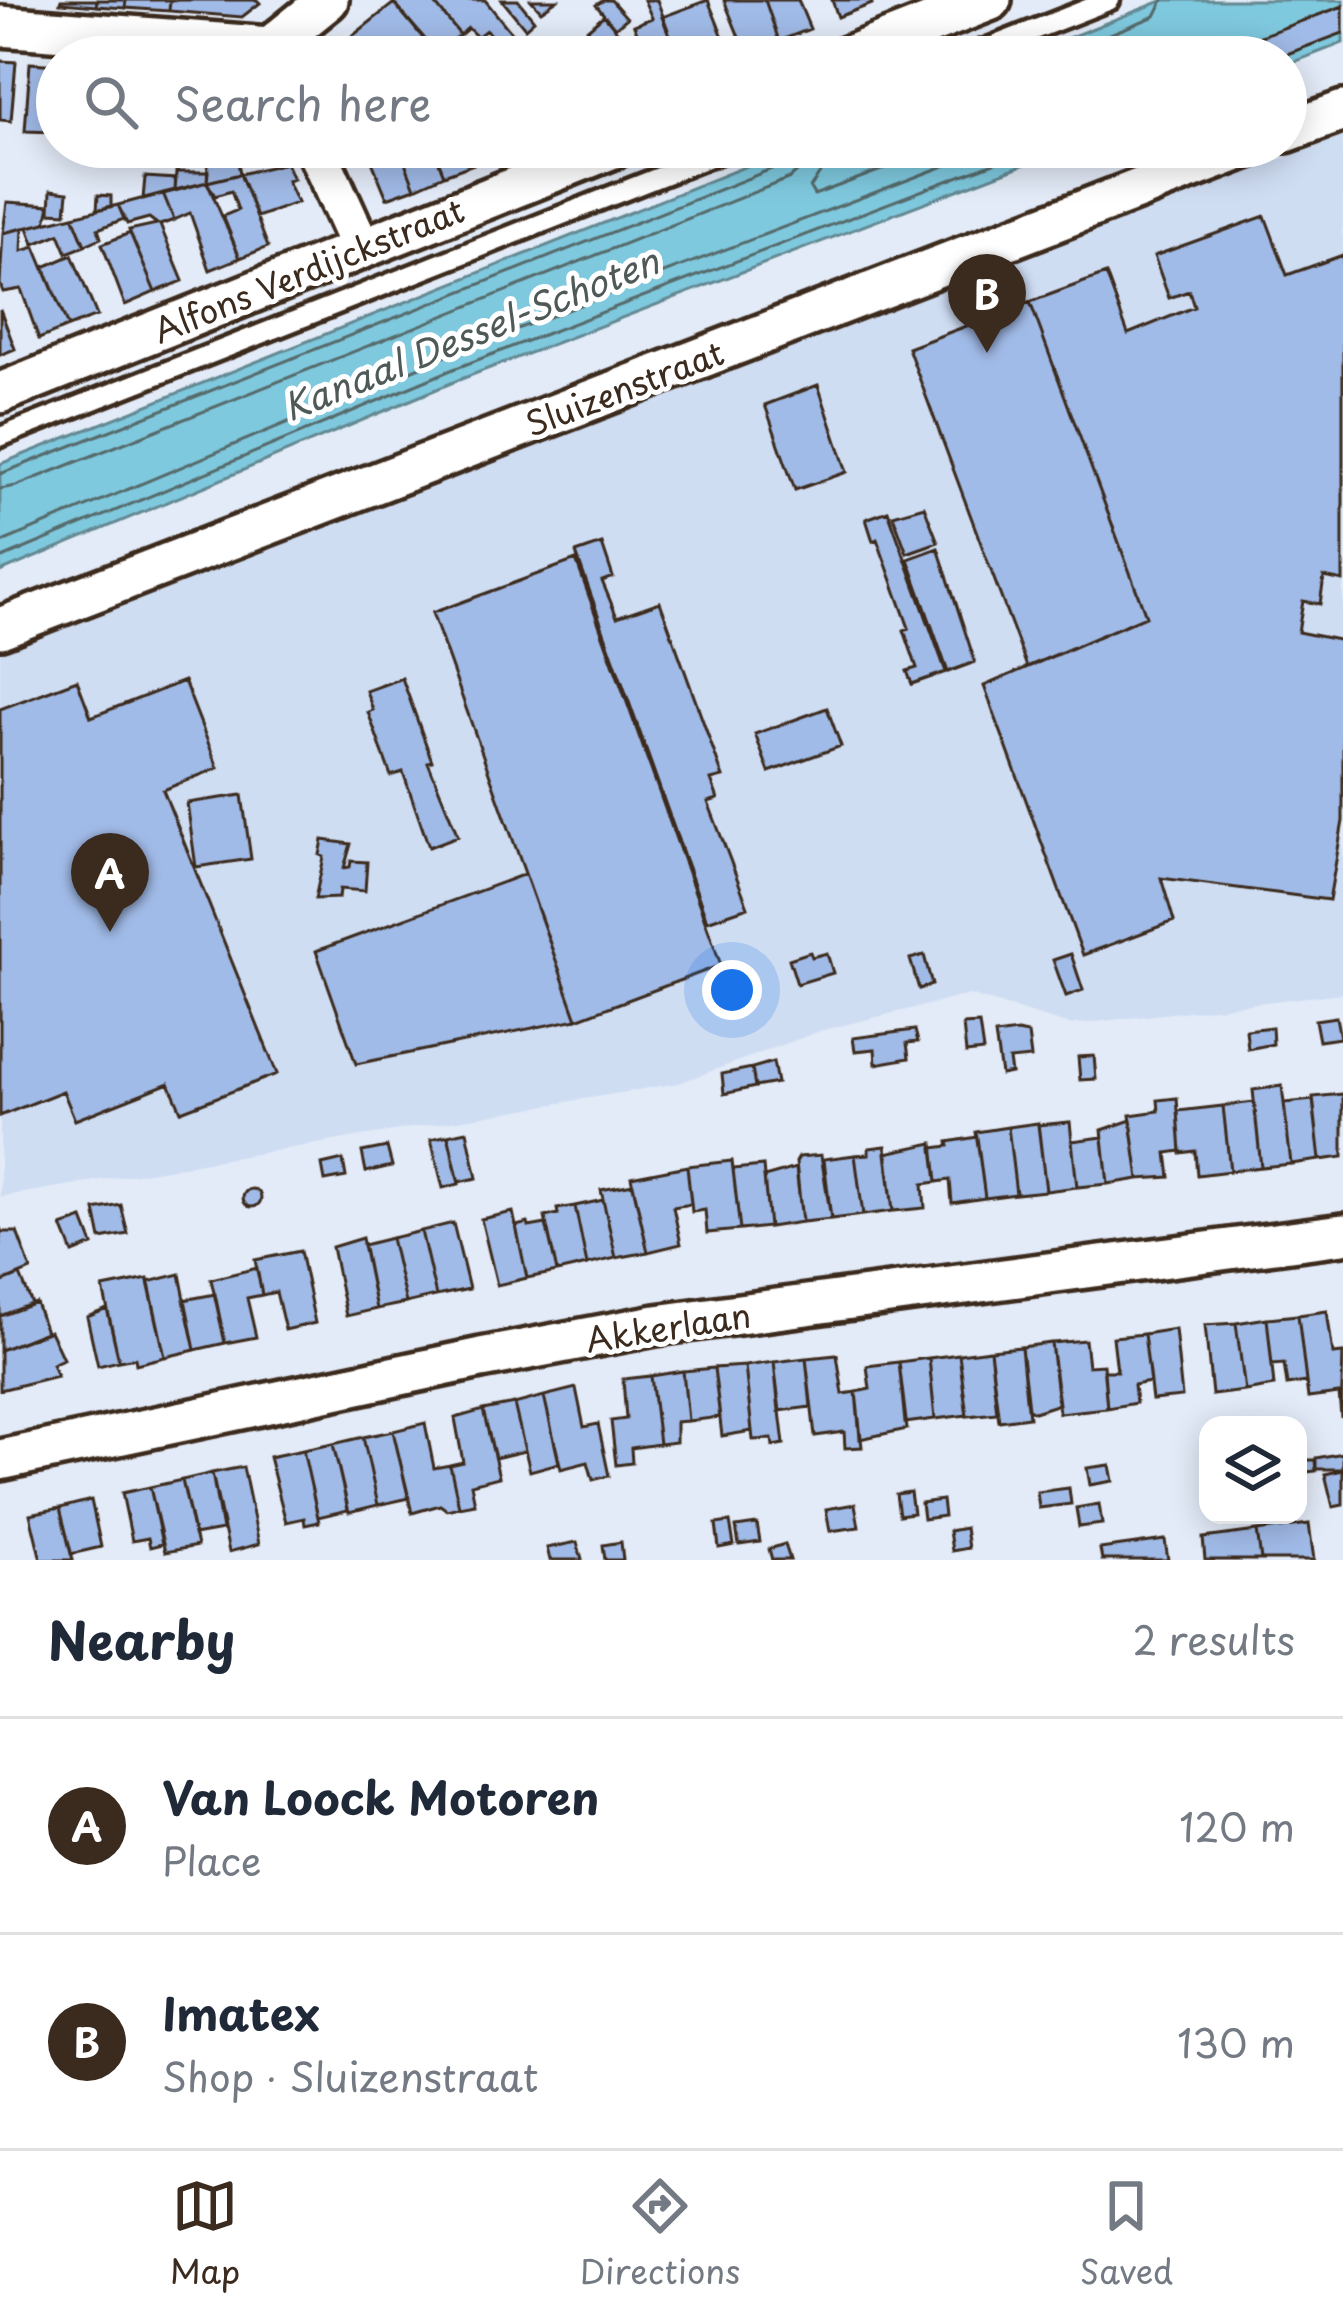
<!DOCTYPE html>
<meta charset="utf-8">
<style>
:root{--surface:#fff;--page:#f2f2f3;--text:#1f2937;--muted:#747a83;--line:#e0e1e3;--accent:#3b2a1e}
body{margin:0;font-family:"Playpen Sans",sans-serif;background:var(--page);color:var(--text)}
.controls{position:absolute;right:36px;bottom:36px;display:grid;overflow:hidden;border-radius:24px;box-shadow:0 6px 30px #0003}
.controls button{width:108px;height:108px;display:grid;place-items:center;padding:0;border:0;border-bottom:3px solid var(--line);background:var(--surface);color:var(--text);font:60px sans-serif}
.you{position:absolute;left:732px;top:990px;width:42px;height:42px;margin:-30px;border:9px solid #fff;border-radius:50%;background:#1a73e8;box-shadow:0 0 0 18px #1a73e833}
.badge{display:grid;place-items:center;width:78px;height:78px;border-radius:50%;background:var(--accent);color:#fff;font-size:39px;font-weight:700}
.pin{position:absolute;translate:-50% -99px;filter:drop-shadow(0 3px 6px #0008)}
.pin::after{content:'';position:absolute;top:63px;width:42px;height:36px;background:inherit;clip-path:polygon(0 0,100% 0,50% 100%)}
.list{margin:0;padding:0;list-style:none}
h2{display:flex;justify-content:space-between;align-items:center;height:156px;margin:0;padding:0 48px;font-size:51px}
h2 small{font-size:39px;font-weight:400;color:var(--muted)}
.list li{display:grid;grid-template-columns:78px 1fr auto;gap:36px;align-items:center;box-sizing:border-box;height:216px;padding:0 48px;border-top:3px solid var(--line)}
.list b{display:block;font-size:45px;white-space:nowrap}
.list p{margin:0;font-size:39px;white-space:nowrap;color:var(--muted)}
.list em{font-size:39px;font-style:normal;color:var(--muted)}
.icon{flex:none;width:66px;height:66px;fill:none;stroke:currentColor;stroke-width:2;stroke-linecap:round;stroke-linejoin:round}
.map{position:relative;flex:none;width:1343px;height:1560px;overflow:hidden}
.search{position:absolute;background:var(--surface);box-shadow:0 6px 30px #0003;left:36px;right:36px;top:36px;height:132px;display:flex;align-items:center;gap:30px;box-sizing:border-box;padding:0 42px;border-radius:66px;color:var(--muted);font-size:45px}
.sheet{height:588px;background:var(--surface)}
nav{display:flex;justify-content:space-around;align-items:center;box-sizing:border-box;height:168px;border-top:3px solid var(--line);background:var(--surface);font-size:33px;color:var(--muted)}
nav a{display:grid;justify-items:center;gap:6px}
nav .on{color:var(--accent)}
.map>svg:first-child{display:block}
.built{fill:#cfddf3}
.water{fill:#7fc9df;stroke:#648992;stroke-width:3}
.lines{fill:none;stroke-linecap:round;stroke-linejoin:round}
.shore{stroke:#566a6b;stroke-width:3}
.building{fill:#a1bbe8;stroke:#3b2a1e;stroke-width:3}
.lane-casing{stroke:#3b2a1e;stroke-width:27}
.street-casing{stroke:#3b2a1e;stroke-width:48}
.lane{stroke:#fff;stroke-width:18}
.street{stroke:#fff;stroke-width:39}
.labels{text-anchor:middle;dominant-baseline:central;stroke-width:10;stroke-linejoin:round;paint-order:stroke}
.street-label{font-size:33px;fill:#3b2a1e;stroke:#fff}
.water-label{font-size:36px;font-style:italic;fill:#4f5a58;stroke:#fff}
</style>
<div class="map">
<svg width="1343" height="1560" viewBox="0 0 1343 1560">
<rect width="100%" height="100%" fill="#e3ebf8"/>
<filter id="ink" filterUnits="userSpaceOnUse"><feTurbulence type="fractalNoise" baseFrequency=".00833" numOctaves="2"/><feDisplacementMap in="SourceGraphic" scale="24" xChannelSelector="R" yChannelSelector="G"/><feConvolveMatrix kernelMatrix="1 2 1 2 8 2 1 2 1" color-interpolation-filters="sRGB"/></filter>
<g filter="url(#ink)">
<path class="built" d="M1343 136V993L1070 1025 969 995 823 1030 679 1083 0 1197V635Z"/>
<path class="water" d="M1164 0H1343V43L1286 65V57H1020Z
M794 147H1070L456 381 0 572V464Z"/>
<g class="lines">
<path class="shore" d="M1053 57 1155 16 1163 0
M827 147 824 167 810 188 814 195 943 147
M0 474 784 164 792 157 794 147
M0 489 16 486 790 178 804 166 809 147
M0 543 446 356 994 147
M0 559 451 370 1036 147"/>
</g>
<path class="building" d="M61 0H97L96 6 60 3Z
M97 0H126L125 8 96 6Z
M126 0H170L169 11 125 8Z
M170 0H257L260 3 242 17 169 11Z
M397 0H432L460 35 436 52 394 3Z
M432 0H485L514 36 499 45 486 30 477 37 468 28 460 35Z
M502 0H518L534 20 525 28Z
M531 0H557L541 11Z
M604 0H611L627 18 615 28 596 5Z
M644 0H657L678 57H647L634 25 652 18Z
M708 0 723 37 709 43 714 57H678L662 17Z
M724 0H765L779 41 746 54Z
M765 0H798L810 29 779 41Z
M832 0H871L872 4 838 17Z
M394 3 423 38 419 41 429 53 424 57H397L389 48 378 57H326Z
M1343 6V33L1279 57H1256L1250 40Z
M604 15 625 41 608 49 597 47 584 32Z
M0 61 16 62 11 121 0 120Z
M30 63 57 65 55 132 25 131Z
M105 147H116L115 164 104 162Z
M133 147H147L145 168 131 167Z
M209 147H220V154L237 155 240 174 207 182Z
M366 147H399L415 188 387 198Z
M399 147H433L444 175 415 188Z
M433 147H467L474 164 444 175Z
M482 147H517L487 159Z
M286 163 293 179 287 181 297 203 257 217 240 174Z
M176 172H208L207 182 175 191Z
M240 174 268 247 240 258 223 216 238 210 231 191 215 196 207 182Z
M145 177 176 179 175 191 143 199Z
M207 182 240 258 210 270 190 213 174 220 163 193Z
M51 190 68 192 66 213 50 212Z
M163 193 174 220 160 225 183 281 155 292 129 230 157 224 149 218 127 224 118 205Z
M98 195 111 196V206L97 210Z
M7 202 50 205 46 223 3 233Z
M118 205 124 219 98 229 101 238 85 245 73 216Z
M73 216 85 246 67 253 59 234 34 244 28 227Z
M1265 216 1287 275 1343 255V581L1324 577 1320 604 1303 601 1298 632 1343 641V821L1329 900 1161 878 1174 921 1083 955 984 686 1146 616 1030 302 1106 274 1128 334 1194 307 1189 291 1169 298 1154 256Z
M23 228 22 251 35 247 68 327 39 339 21 289 3 292 0 284 3 233Z
M130 233 155 292 125 305 102 244Z
M72 255 97 316 68 327 44 267Z
M1030 302 1146 616 1027 667 908 348Z
M0 309 15 349 0 355Z
M818 385 847 472 795 490 765 405Z
M924 506 938 542 907 553 893 515Z
M888 511 946 672 912 684 907 671 917 668 904 630 909 628 877 539 873 541 866 519Z
M602 544 613 577 602 581 617 617 660 602 723 777 711 780 718 799 708 802 748 907 707 921 576 553Z
M938 548 975 662 948 672 908 559Z
M576 560 721 965 577 1019 432 613Z
M402 678 432 761 428 762 458 836 429 847 403 772 391 776 368 712 373 710 366 691Z
M77 680 91 717 184 681 218 768 163 790 277 1074 181 1111 169 1083 75 1120 63 1091 0 1116V709Z
M827 708 841 746 769 772 755 734Z
M242 795 251 859 196 867 187 803Z
M323 840 351 844 344 868 350 867 351 861 367 862 365 891 340 889 339 898 315 899 324 857 320 855Z
M525 874 577 1019 356 1064 316 951Z
M810 952 812 957 827 953 833 973 797 984 789 959Z
M1071 954 1083 990 1066 996 1053 960Z
M924 955 932 985 919 989 910 959Z
M1336 1017 1340 1038 1319 1041 1315 1020Z
M979 1024 983 1051 966 1053 963 1025Z
M1272 1027 1273 1044 1248 1049 1246 1030Z
M915 1030 918 1042 907 1043 909 1058 876 1064 875 1049 855 1051 853 1038Z
M1017 1032 1028 1034 1031 1058 1009 1060 1011 1073 1001 1075 995 1035Z
M1094 1056 1096 1079 1080 1080 1078 1057Z
M773 1062 777 1083 755 1087 752 1068Z
M752 1068 755 1087 724 1094 722 1074Z
M1282 1086 1291 1164 1261 1167 1253 1090Z
M1343 1094V1157L1320 1160 1313 1097Z
M1177 1098 1181 1151 1167 1153 1170 1177 1139 1179 1130 1115 1159 1111 1158 1100Z
M1313 1100 1320 1160 1291 1164 1284 1103Z
M1254 1102 1261 1167 1230 1171 1223 1106Z
M1223 1106 1230 1171 1197 1175 1195 1151 1181 1153 1178 1111Z
M1131 1120 1139 1179 1108 1184 1102 1130Z
M1070 1122 1077 1187 1046 1191 1038 1125Z
M1038 1123 1046 1191 1016 1194 1008 1127Z
M1008 1127 1016 1194 985 1198 976 1132Z
M467 1131 477 1178 459 1182 448 1135Z
M448 1135 459 1184 443 1188 431 1139Z
M977 1137 985 1198 952 1203 950 1180 937 1182 933 1148 949 1146 948 1142Z
M1103 1137 1108 1184 1077 1187 1072 1141Z
M933 1143 937 1182 923 1184 925 1208 893 1211 886 1153Z
M886 1146 893 1211 863 1215 855 1155 869 1154V1148Z
M387 1147 392 1166 366 1172 362 1152Z
M821 1155 831 1219 802 1222 796 1162 799 1157Z
M855 1155 863 1215 831 1219 824 1159Z
M343 1160 346 1177 325 1181 322 1165Z
M732 1161 740 1230 707 1233 705 1210 692 1212 687 1166Z
M687 1166 691 1204 673 1207 681 1244 648 1252 631 1177Z
M763 1166 769 1227 740 1230 733 1169Z
M796 1168 802 1222 769 1227 764 1177Z
M633 1184 648 1252 616 1258 601 1190Z
M243 1198a9 9 0 1 1 18 0a9 9 0 1 1-18 0Z
M603 1200 616 1258 587 1265 575 1206Z
M121 1205 128 1234 101 1239 95 1210Z
M575 1206 587 1265 557 1272 545 1217 558 1214 557 1209Z
M513 1212 527 1278 497 1285 481 1219Z
M83 1219 93 1245 73 1253 62 1226Z
M453 1223 469 1289 436 1296 421 1231Z
M528 1223 529 1227 546 1224 557 1272 527 1278 516 1226Z
M0 1228 2 1232H17L31 1270 0 1283Z
M421 1231 436 1296 406 1303 391 1238Z
M362 1238 376 1309 346 1316 332 1247Z
M391 1238 406 1303 376 1309 363 1245Z
M300 1251 315 1323 285 1330 276 1292 262 1295 255 1260Z
M257 1268 262 1295 247 1298 256 1337 225 1343 211 1279Z
M180 1274 195 1350 165 1357 148 1282Z
M20 1275 32 1304 0 1316V1283Z
M148 1279 165 1357 136 1364 135 1358 119 1361 103 1288Z
M215 1294 225 1343 195 1350 184 1300Z
M36 1303 46 1332 0 1350V1316Z
M107 1309 119 1361 98 1366 87 1317Z
M1327 1311 1333 1354 1343 1353 1341 1418 1339 1394 1308 1398 1298 1315Z
M1298 1315 1306 1382 1287 1385 1284 1364 1272 1365 1267 1318Z
M1267 1318 1274 1386 1245 1391 1236 1323Z
M1236 1323 1245 1391 1212 1395 1205 1325Z
M1175 1329 1182 1397 1152 1400 1144 1334Z
M50 1331 63 1359 52 1364 57 1376 0 1390V1350Z
M1144 1334 1150 1382 1134 1385 1136 1403 1107 1408 1104 1371H1117L1113 1337Z
M1085 1340 1088 1366 1103 1365 1107 1408 1059 1413 1051 1343Z
M1051 1343 1059 1404 1034 1412 1027 1408 1021 1347Z
M1021 1347 1029 1417 999 1421 990 1350Z
M990 1350 997 1413 967 1416 959 1354Z
M959 1354 967 1415 935 1419 929 1358Z
M837 1355 843 1394 856 1392 862 1447 845 1448 844 1432 815 1436 806 1358Z
M806 1358 811 1407 779 1411 774 1362Z
M929 1358 935 1419 905 1423 899 1362Z
M774 1362 784 1444 773 1446 772 1439 753 1440 745 1366Z
M899 1362 907 1429 860 1439 856 1392 870 1389 867 1366Z
M745 1366 752 1431 722 1436 714 1368Z
M714 1368 720 1417 688 1421 683 1371Z
M683 1371 688 1421 676 1422V1442L659 1444 651 1376Z
M651 1376 659 1444 631 1448 632 1463 616 1465 611 1421 626 1419 623 1379Z
M576 1388 584 1427 598 1424 609 1476 593 1480 588 1462 561 1469 544 1396Z
M544 1396 559 1463 530 1471 514 1404Z
M514 1404 525 1451 495 1458 483 1410Z
M483 1410 499 1477 471 1484 475 1504 459 1507 450 1465 463 1462 455 1418Z
M425 1423 434 1468 450 1465 459 1507 447 1510 440 1505 412 1513 393 1431Z
M393 1431 409 1498 378 1505 363 1437Z
M363 1437 378 1505 349 1512 333 1444Z
M333 1444 348 1510 318 1517 303 1450Z
M303 1450 319 1522 305 1525 304 1518 286 1522 269 1457Z
M1304 1451 1306 1460H1315L1316 1471 1298 1473V1452Z
M1343 1453V1469H1316V1458Z
M1110 1465 1113 1481 1090 1485 1087 1468Z
M243 1467 259 1544 229 1552 212 1473Z
M1343 1470V1505L1333 1507 1325 1474Z
M212 1473 222 1530 194 1535 182 1480Z
M182 1480 197 1546 165 1552 150 1487Z
M150 1487 162 1544 150 1547 148 1538 132 1541 122 1493Z
M1069 1488 1071 1504 1039 1508 1037 1492Z
M910 1492 913 1513 899 1515 896 1494Z
M91 1500 101 1547 71 1554 60 1508Z
M942 1500 944 1516 923 1519 921 1503Z
M855 1504 859 1527 830 1531 826 1509Z
M1099 1504 1102 1524 1079 1527 1076 1508Z
M60 1508 73 1560H41L30 1514Z
M730 1522 734 1545 719 1548 716 1524Z
M757 1524 760 1542 739 1545 736 1527Z
M1309 1524 1314 1560H1261L1257 1531Z
M965 1528 968 1548 952 1551 949 1531Z
M1257 1531 1261 1560H1205L1203 1538Z
M1165 1540 1168 1560H1102L1100 1549Z
M577 1542 582 1560H550L547 1548Z
M621 1542 623 1560H605L603 1545Z
M785 1544 790 1560H772L769 1549Z"/>
<g class="lines">
<g class="lane-casing">
<path id="lane" d="M965 57 1110 0
M0 437 735 147"/>
</g>
<g class="street-casing">
<path id="street" d="M0 26 270 47 328 0
M846 57 991 0
M1286 132 1343 111
M315 147 361 248
M0 393 616 147
M0 628 1248 147
M0 1460 481 1358 656 1325 1343 1234"/>
</g>
<use href="#lane" class="lane"/>
<use href="#street" class="street"/>
</g>
</g>
<g class="labels">
<g class="street-label">
<text transform="translate(308 269) rotate(-22)">Alfons Verdijckstraat</text>
<text transform="translate(624 387) rotate(-21)">Sluizenstraat</text>
<text transform="translate(668 1326) rotate(-9)">Akkerlaan</text>
</g>
<g class="water-label">
<text transform="translate(470 333) rotate(-22)">Kanaal Dessel-Schoten</text>
</g>
</g>
</svg>
<div class="controls">
<button><svg class="icon" aria-label="layers" viewBox="0 0 24 24"><path d="M12 4l9 5-9 5-9-5zM3 14l9 5 9-5"/></svg></button>
</div>
<div class="you"></div>
<div class="pin badge" style="left:110px;top:932px">A</div>
<div class="pin badge" style="left:987px;top:353px">B</div>
<div class="search"><svg class="icon" aria-label="search" viewBox="0 0 24 24"><circle cx="10" cy="10" r="6"/><path d="M15 15l6 6"/></svg>Search here</div>
</div>
<section class="sheet">
<h2>Nearby<small>2 results</small></h2>
<ul class="list">
<li><span class="badge">A</span><div><b>Van Loock Motoren</b><p>Place</p></div><em>120 m</em></li>
<li><span class="badge">B</span><div><b>Imatex</b><p>Shop · Sluizenstraat</p></div><em>130 m</em></li>
</ul>
</section>
<nav>
<a class="on"><svg class="icon" aria-label="map" viewBox="0 0 24 24"><path d="M3 6l6-2 6 2 6-2v14l-6 2-6-2-6 2zM9 4v14M15 6v14"/></svg>Map</a>
<a><svg class="icon" aria-label="directions" viewBox="0 0 24 24"><path d="M12 3l9 9-9 9-9-9zM9 14v-3h6M13 9l2 2-2 2"/></svg>Directions</a>
<a><svg class="icon" aria-label="saved" viewBox="0 0 24 24"><path d="M7 4h10v16l-5-4-5 4z"/></svg>Saved</a>
</nav>
